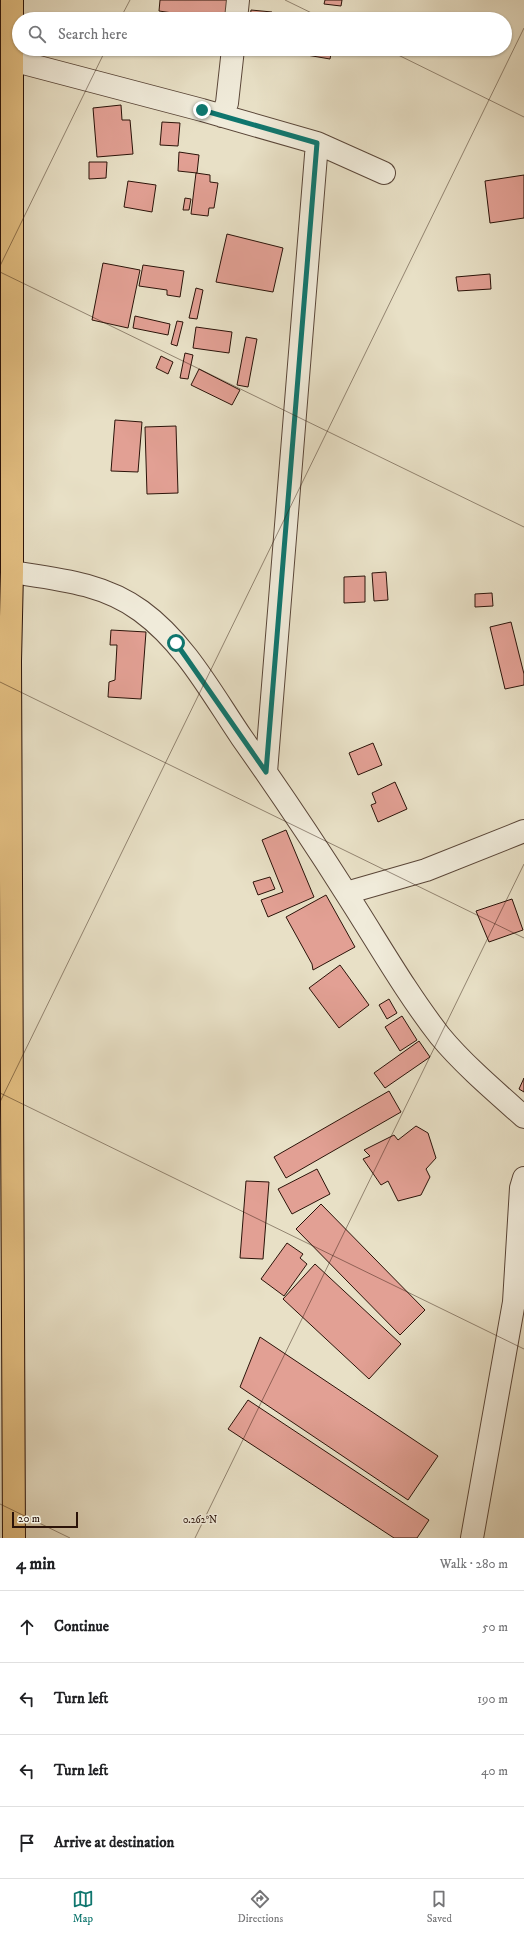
<!DOCTYPE html>
<meta charset="utf-8">
<style>
:root{--surface:#fff;--page:#f2f2f2;--text:#202124;--muted:#757577;--line:#e0e0e0;--accent:#0f766e}
body{margin:0;font-family:"IM FELL DW Pica",serif;background:var(--page);color:var(--text)}
.scale{position:absolute;left:12px;bottom:10px;width:66px;box-sizing:border-box;padding-left:4px;border:2px solid #2b1309;border-top:0;font-size:11px;line-height:14px;white-space:nowrap;color:#2b1309;-webkit-text-stroke:3px #f0ebda;paint-order:stroke}
.stop{position:absolute;width:12px;height:12px;margin:-9px;border:3px solid #0f766e;border-radius:50%;background:#fff}
.stop.end{background:#0f766e;border-color:#fff;box-shadow:0 1px 4px #0008}
.list{margin:0;padding:0;list-style:none}
h2{display:flex;justify-content:space-between;align-items:center;height:52px;margin:0;padding:0 16px;font-size:17px}
h2 small{font-size:13px;font-weight:400;color:var(--muted)}
.list li{display:grid;grid-template-columns:26px 1fr auto;gap:12px;align-items:center;box-sizing:border-box;height:72px;padding:0 16px;border-top:1px solid var(--line)}
.list b{display:block;font-size:15px;white-space:nowrap}
.list em{font-size:13px;font-style:normal;color:var(--muted)}
.icon{flex:none;width:22px;height:22px;fill:none;stroke:currentColor;stroke-width:2;stroke-linecap:round;stroke-linejoin:round}
.map{position:relative;flex:none;width:524px;height:1538px;overflow:hidden}
.search{position:absolute;background:var(--surface);box-shadow:0 1px 3px #0004;left:12px;right:12px;top:12px;height:44px;display:flex;align-items:center;gap:10px;box-sizing:border-box;padding:0 14px;border-radius:22px;color:var(--muted);font-size:15px}
.sheet{height:340px;background:var(--surface)}
nav{display:flex;justify-content:space-around;align-items:center;box-sizing:border-box;height:56px;border-top:1px solid var(--line);background:var(--surface);font-size:11px;color:var(--muted)}
nav a{display:grid;justify-items:center;gap:2px}
nav .on{color:var(--accent)}
.map>svg:first-child{display:block}
.building{fill:#e2a094;stroke:#2b1309}
.lines{fill:none;stroke-linecap:round;stroke-linejoin:round}
.street-casing{stroke:#5a4638;stroke-width:24}
.primary-casing{stroke:#2b1309;stroke-width:24}
.street{stroke:#f0ebda;stroke-width:22}
.primary{stroke:#e4c083;stroke-width:22}
.route{stroke:#0f766e;stroke-width:5}
.ticks{fill:none;stroke:#2b1309;stroke-width:1;stroke-opacity:0.45}
.ticks-label{font-size:10px;text-anchor:middle;fill:#2b1309;stroke:#f0ebda;stroke-width:3;stroke-linejoin:round;paint-order:stroke}
</style>
<div class="map">
<svg width="524" height="1538" viewBox="0 0 524 1538">
<rect width="100%" height="100%" fill="#e8e0c6"/>
<filter id="stains"><feTurbulence type="fractalNoise" baseFrequency=".005" numOctaves="4"/><feColorMatrix values="0 0 0 0 .2 0 0 0 0 .09 0 0 0 0 .02 0 0 0 .5 -.17"/></filter>
<radialGradient id="worn" r=".72"><stop offset=".6" stop-color="#630" stop-opacity="0"/><stop offset="1" stop-color="#630" stop-opacity=".3"/></radialGradient>
<path class="building" d="M160 0H229L227 19H214L159 11Z
M325 0H342L341 6 324 4Z
M251 10 272 12V19H250Z
M290 49H332L330 59 289 52Z
M121 105 122 120H130L133 154 97 157 93 108Z
M162 122 180 123 178 146 160 145Z
M179 152 199 155 197 173 178 171Z
M89 162H107L106 178 89 179Z
M196 173 210 175V182L218 183 214 208H209L208 216 191 214Z
M524 175V218L490 223 485 181Z
M128 181 156 185 152 212 124 207Z
M185 198 191 199 189 210H183Z
M227 234 283 248 273 292 216 282Z
M103 263 140 270 128 328 92 320Z
M143 265 184 271 180 297 167 295V290L139 286Z
M490 274 491 289 458 291 456 277Z
M196 288 203 290 197 319 189 318Z
M135 316 170 324 168 335 133 328Z
M177 321 183 322 177 346 171 344Z
M196 327 232 332 229 353 193 348Z
M246 337 257 339 248 387 237 385Z
M185 353 193 355 188 379 180 378Z
M161 356 173 362 168 374 156 368Z
M199 369 240 390 232 405 191 385Z
M115 420 142 422 138 472 111 471Z
M176 426 178 493 147 494 145 427Z
M386 572 388 600 374 601 372 573Z
M365 576V602L344 603V577Z
M492 593 493 606 475 607V594Z
M511 622 524 674V685L505 689 490 627Z
M111 630 146 632 141 699 108 697 109 682 115 680 117 645H110Z
M373 743 382 765 358 775 349 753Z
M395 782 407 809 378 822 371 805 376 803 372 793Z
M286 830 314 897 268 917 261 900 283 892 262 840Z
M270 877 275 889 258 895 253 882Z
M326 895 355 947 313 970 312 964 286 917Z
M512 899 523 930 489 942 476 911Z
M340 965 369 1005 339 1028 309 988Z
M389 999 397 1013 387 1019 379 1005Z
M402 1016 417 1040 400 1051 385 1027Z
M419 1041 430 1057 385 1088 374 1073Z
M524 1078V1092L519 1089Z
M389 1091 401 1112 286 1178 274 1157Z
M416 1126 428 1133 436 1158 426 1169 430 1177 421 1195 398 1201 388 1181 381 1185 363 1159 370 1156 364 1150 394 1135 398 1140Z
M317 1169 330 1194 292 1214 278 1189Z
M246 1181 269 1182 263 1259 240 1258Z
M321 1204 425 1310 400 1335 296 1229Z
M287 1243 303 1254 300 1258 307 1264 284 1296 261 1279Z
M315 1264 401 1344 369 1379 283 1299Z
M260 1337 438 1456 408 1500 240 1387Z
M248 1400 429 1520 417 1538H394L228 1429Z"/>
<g class="lines">
<g class="street-casing">
<path id="street" d="M236 19 238 0
M12 60 202 110 317 143 384 173
M222 116 227 103 233 49
M12 572C57 579 103 583 141 611 185 643 212 694 242 738 278 789 313 841 346 893 377 941 405 991 440 1036 463 1064 497 1093 524 1117
M266 772 317 143
M346 893 426 870 524 831
M472 1538 514 1302 521 1188 524 1178"/>
</g>
<g class="primary-casing">
<path id="primary" d="M12 0V572L10 661 14 1538"/>
</g>
<use href="#street" class="street"/>
<use href="#primary" class="primary"/>
</g>
<g class="lines">
<path class="route" d="M176 643 266 772 317 143 202 110"/>
</g>
<path class="ticks" d="M285 0 324 19M120 19 130 0M386 49 524 117M0 266 106 49M0 272 524 527M0 682 524 938M0 1093 524 1349M0 1102 524 28M0 1504 70 1538M195 1538 524 864"/>
<g class="ticks-label">
<text x="200" y="1523">0.262°N</text>
</g>
<rect width="100%" height="100%" filter="url(#stains)"/>
<rect width="100%" height="100%" fill="url(#worn)"/>
</svg>
<div class="scale">20 m</div>
<div class="stop" style="left:176px;top:643px"></div>
<div class="stop end" style="left:202px;top:110px"></div>
<div class="search"><svg class="icon" aria-label="search" viewBox="0 0 24 24"><circle cx="10" cy="10" r="6"/><path d="M15 15l6 6"/></svg>Search here</div>
</div>
<section class="sheet">
<h2>4 min<small>Walk · 280 m</small></h2>
<ul class="list">
<li><svg class="icon" aria-label="ahead" viewBox="0 0 24 24"><path d="M12 20V5M6 11l6-6 6 6"/></svg><div><b>Continue</b></div><em>50 m</em></li>
<li><svg class="icon" aria-label="left" viewBox="0 0 24 24"><path d="M17 20v-9H6M10 6l-5 5 5 5"/></svg><div><b>Turn left</b></div><em>190 m</em></li>
<li><svg class="icon" aria-label="left" viewBox="0 0 24 24"><path d="M17 20v-9H6M10 6l-5 5 5 5"/></svg><div><b>Turn left</b></div><em>40 m</em></li>
<li><svg class="icon" aria-label="arrive" viewBox="0 0 24 24"><path d="M6 21V4h12l-3 4 3 4H6"/></svg><div><b>Arrive at destination</b></div></li>
</ul>
</section>
<nav>
<a class="on"><svg class="icon" aria-label="map" viewBox="0 0 24 24"><path d="M3 6l6-2 6 2 6-2v14l-6 2-6-2-6 2zM9 4v14M15 6v14"/></svg>Map</a>
<a><svg class="icon" aria-label="directions" viewBox="0 0 24 24"><path d="M12 3l9 9-9 9-9-9zM9 14v-3h6M13 9l2 2-2 2"/></svg>Directions</a>
<a><svg class="icon" aria-label="saved" viewBox="0 0 24 24"><path d="M7 4h10v16l-5-4-5 4z"/></svg>Saved</a>
</nav>
